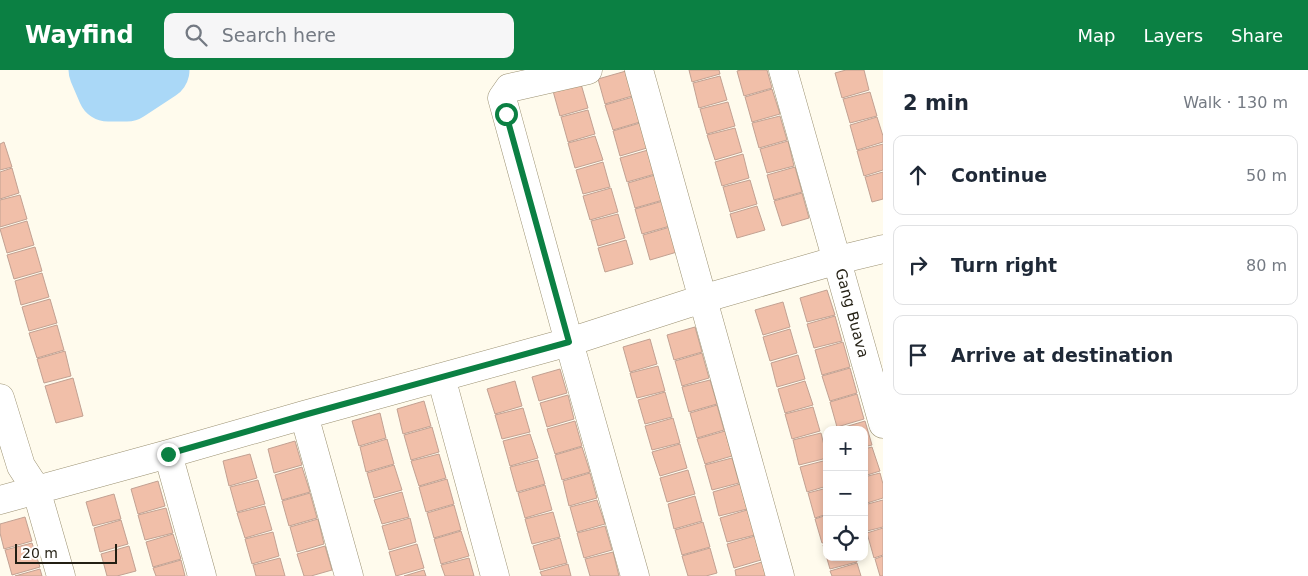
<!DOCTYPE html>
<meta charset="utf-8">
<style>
:root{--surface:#fff;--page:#f6f6f7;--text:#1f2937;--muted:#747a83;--line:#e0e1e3;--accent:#0b8043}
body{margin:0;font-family:"DejaVu Sans",sans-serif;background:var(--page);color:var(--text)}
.controls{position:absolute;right:15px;bottom:15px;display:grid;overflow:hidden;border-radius:10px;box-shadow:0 2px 8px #0003}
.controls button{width:45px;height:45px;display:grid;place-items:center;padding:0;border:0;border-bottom:1px solid var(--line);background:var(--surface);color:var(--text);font:25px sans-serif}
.scale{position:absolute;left:15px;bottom:12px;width:102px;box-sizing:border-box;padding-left:5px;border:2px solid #231f13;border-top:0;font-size:14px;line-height:18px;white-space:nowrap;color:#231f13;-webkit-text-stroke:4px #fff;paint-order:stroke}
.stop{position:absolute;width:15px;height:15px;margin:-11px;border:4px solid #0b8043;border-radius:50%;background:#fff}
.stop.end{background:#0b8043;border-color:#fff;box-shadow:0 1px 5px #0008}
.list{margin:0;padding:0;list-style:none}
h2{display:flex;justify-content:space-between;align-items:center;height:65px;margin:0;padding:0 20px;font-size:21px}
h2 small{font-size:16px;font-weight:400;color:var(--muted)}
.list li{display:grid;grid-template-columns:32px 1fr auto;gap:15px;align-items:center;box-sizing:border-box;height:80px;margin:0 10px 10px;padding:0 10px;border:1px solid var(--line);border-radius:10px}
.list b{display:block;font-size:19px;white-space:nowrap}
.list em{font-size:16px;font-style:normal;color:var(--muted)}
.icon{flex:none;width:28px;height:28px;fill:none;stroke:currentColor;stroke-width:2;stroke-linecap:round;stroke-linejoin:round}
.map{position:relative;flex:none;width:883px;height:506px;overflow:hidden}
header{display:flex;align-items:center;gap:30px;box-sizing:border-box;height:70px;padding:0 25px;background:var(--accent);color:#fff}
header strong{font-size:24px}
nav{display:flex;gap:28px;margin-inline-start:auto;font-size:18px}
.search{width:350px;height:45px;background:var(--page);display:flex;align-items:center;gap:12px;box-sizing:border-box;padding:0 18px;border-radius:10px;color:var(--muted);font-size:19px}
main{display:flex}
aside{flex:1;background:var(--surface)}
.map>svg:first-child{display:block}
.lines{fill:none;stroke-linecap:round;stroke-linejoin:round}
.river{stroke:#aad8f7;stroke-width:61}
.building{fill:#f1bfa9;stroke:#c2a192}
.minor-casing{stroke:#9b9172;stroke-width:29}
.minor{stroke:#fff;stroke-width:28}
.route{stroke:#0b8043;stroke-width:6}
.labels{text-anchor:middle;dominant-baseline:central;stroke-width:5;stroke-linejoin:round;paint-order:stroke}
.street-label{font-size:15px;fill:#231f13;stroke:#fff}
</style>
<header>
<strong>Wayfind</strong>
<div class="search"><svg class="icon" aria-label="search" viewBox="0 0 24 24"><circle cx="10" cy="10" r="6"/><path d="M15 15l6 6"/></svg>Search here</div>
<nav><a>Map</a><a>Layers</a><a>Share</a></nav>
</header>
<main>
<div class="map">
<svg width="883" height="506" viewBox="0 0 883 506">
<rect width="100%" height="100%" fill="#fffbed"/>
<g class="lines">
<path class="river" d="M99 0 108 21H127L159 0"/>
</g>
<path class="building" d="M689 0H719L720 4 692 12Z
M741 0H767L772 18 744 26 737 1Z
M846 0H864L869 20 842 28 835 3Z
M626 1 632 26 605 34 598 9Z
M720 6 727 30 699 38 693 13Z
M581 14 588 38 560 46 553 21Z
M772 19 780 44 752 52 745 27Z
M870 22 877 46 850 53 843 29Z
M633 27 640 52 613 60 605 35Z
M728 32 735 56 707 64 700 39Z
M588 40 595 64 568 72 561 47Z
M780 46 787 70 759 78 752 53Z
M877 47 883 66V72L857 80 850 55Z
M640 53 647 78 620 86 613 61Z
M735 58 742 82 715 90 707 65Z
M595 66 603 90 575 98 568 73Z
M788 71 794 96 767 103 760 79Z
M4 72 12 97 0 100V74Z
M883 74V100L864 106 857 81Z
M648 80 655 104 627 112 620 88Z
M743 84 749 108 722 116 715 92Z
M603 92 610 117 583 124 576 100Z
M795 97 802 122 774 130 767 105Z
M12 98 19 123 0 129V102Z
M883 102V129L872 132 865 107Z
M655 105 663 130 635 138 628 113Z
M750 110 757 134 730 142 723 117Z
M611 118 618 142 590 150 583 126Z
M802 123 809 148 782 156 774 131Z
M20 125 27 149 0 157V130Z
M663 131 670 156 642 164 635 139Z
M757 136 765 160 737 168 730 144Z
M618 144 625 168 598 176 591 151Z
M27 151 34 175 7 183 0 159Z
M670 157 677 182 650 190 643 165Z
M626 170 633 194 605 202 598 178Z
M35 177 42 201 14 209 7 185Z
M42 203 49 227 21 235 15 211Z
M827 220 835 245 807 252 800 228Z
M50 229 57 253 29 261 22 237Z
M783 232 790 257 763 265 755 240Z
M835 246 842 271 814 278 807 254Z
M57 255 64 280 37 288 29 263Z
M695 257 702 282 674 290 667 265Z
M790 259 797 283 770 291 763 267Z
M650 269 657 294 630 302 623 277Z
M843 272 850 297 822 305 815 280Z
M65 281 71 306 44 313 37 289Z
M702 283 709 308 682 316 675 291Z
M798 285 805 309 777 317 771 293Z
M658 296 665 321 637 328 630 303Z
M850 298 857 323 830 331 822 306Z
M560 299 567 323 539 331 532 307Z
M73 308 83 346 56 353 45 316Z
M710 310 717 334 689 342 682 317Z
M515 311 522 336 495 344 487 319Z
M805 311 813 335 785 343 778 319Z
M665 322 672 347 645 354 638 330Z
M857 324 864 349 837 357 830 332Z
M568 325 574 349 547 357 540 333Z
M424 331 431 356 403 364 397 339Z
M717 335 724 360 697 368 690 343Z
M813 337 820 361 792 369 785 344Z
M523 338 530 362 502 369 495 345Z
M380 343 386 368 359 376 352 351Z
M673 348 680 373 652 380 645 356Z
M575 351 582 376 555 384 547 359Z
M865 351 872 375 864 377V360H838V359Z
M432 357 439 382 411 390 404 365Z
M725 361 732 386 705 394 697 369Z
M821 363 827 388 799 395 793 370Z
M530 364 538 388 510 396 503 371Z
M387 369 394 394 366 402 360 377Z
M295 371 302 395 274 403 268 379Z
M680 374 687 398 660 406 652 382Z
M582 377 590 402 562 410 555 385Z
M872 377 880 401 864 406V379Z
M250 384 257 408 229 416 223 391Z
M439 384 446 408 419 416 411 391Z
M732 388 739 413 712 420 705 395Z
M538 390 545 414 517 422 510 397Z
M827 390V416L807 422 800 397Z
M394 395 402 420 374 428 367 403Z
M302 397 310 422 282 430 275 405Z
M688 400 695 424 667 432 660 408Z
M590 403 597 428 569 436 563 411Z
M880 403 883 414V428L864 434V407Z
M447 409 454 434 426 442 419 417Z
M258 410 265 434 237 442 230 417Z
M158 411 165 436 138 444 131 419Z
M740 414 747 439 719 446 713 422Z
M545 415 552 440 525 448 518 423Z
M827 418V444L815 448 808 423Z
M402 422 409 447 382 454 374 430Z
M310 423 317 448 289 456 282 431Z
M114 424 121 449 93 456 86 432Z
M695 426 702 451 674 459 668 434Z
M597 430 605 454 577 462 570 437Z
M883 430V457L867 461 864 453V435Z
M454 435 461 460 434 468 427 443Z
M265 436 272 460 245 468 237 443Z
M166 438 173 463 145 470 138 445Z
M747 440 755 465 727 472 720 448Z
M553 442 560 467 532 474 525 449Z
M827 445V472L822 473 815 449Z
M25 447 32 471 4 479 0 463V454Z
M410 448 416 472 389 480 382 456Z
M318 449 324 474 297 482 290 457Z
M121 450 128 474 100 482 94 458Z
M703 452 710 477 682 485 675 460Z
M605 456 612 480 584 488 577 463Z
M883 458V485L874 488 867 463Z
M461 461 469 486 441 494 434 469Z
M273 462 279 486 252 494 245 469Z
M173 464 181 489 153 497 146 472Z
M755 466 761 490 734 498 727 474Z
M560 468 567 493 540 500 533 476Z
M32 473 40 497 12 505 5 480Z
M417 474 424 498 396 506 389 482Z
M827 474V487H856L857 492 830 499 823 475Z
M129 476 136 501 117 506H107L101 484Z
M325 476 332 500 311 506H304L297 484Z
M710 478 717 503 706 506H688L682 486Z
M613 482 619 506H590L585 489Z
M883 486V506H880L875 489Z
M280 488 285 506H256L253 495Z
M469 488 474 506H445L441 495Z
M181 490 185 506H156L153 498Z
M762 492 766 506H736L735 500Z
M857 493 861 506H832L830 501Z
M568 494 571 506H542L540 502Z
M40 499 42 506H15Z
M424 500 426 506H404Z"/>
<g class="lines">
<g class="minor-casing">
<path id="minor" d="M588 0 509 18 502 28 569 272 635 506
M639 0 780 506
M783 0 883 354
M441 307 495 506
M0 328 21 396 36 419 61 506
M304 345 349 506
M168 384 202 506
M0 430 168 384 304 345 569 272 702 229 838 190 883 179"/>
</g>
<use href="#minor" class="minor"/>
</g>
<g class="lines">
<path class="route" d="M168 384 304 345 569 272 506 44"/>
</g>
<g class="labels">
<g class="street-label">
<text transform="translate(852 243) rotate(75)">Gang Buava</text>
</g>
</g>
</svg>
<div class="controls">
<button>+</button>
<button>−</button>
<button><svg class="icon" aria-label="locate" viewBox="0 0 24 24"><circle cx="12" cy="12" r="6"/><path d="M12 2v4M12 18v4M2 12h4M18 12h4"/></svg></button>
</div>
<div class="scale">20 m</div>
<div class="stop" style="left:506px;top:44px"></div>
<div class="stop end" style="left:168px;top:384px"></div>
</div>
<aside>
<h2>2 min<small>Walk · 130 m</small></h2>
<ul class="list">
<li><svg class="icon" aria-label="ahead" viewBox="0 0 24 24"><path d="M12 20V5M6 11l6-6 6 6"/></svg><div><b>Continue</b></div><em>50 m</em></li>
<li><svg class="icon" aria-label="right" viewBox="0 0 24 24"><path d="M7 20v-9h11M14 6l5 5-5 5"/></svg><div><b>Turn right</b></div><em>80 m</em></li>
<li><svg class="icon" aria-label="arrive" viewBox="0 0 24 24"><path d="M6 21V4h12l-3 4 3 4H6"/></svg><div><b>Arrive at destination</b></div></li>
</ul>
</aside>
</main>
